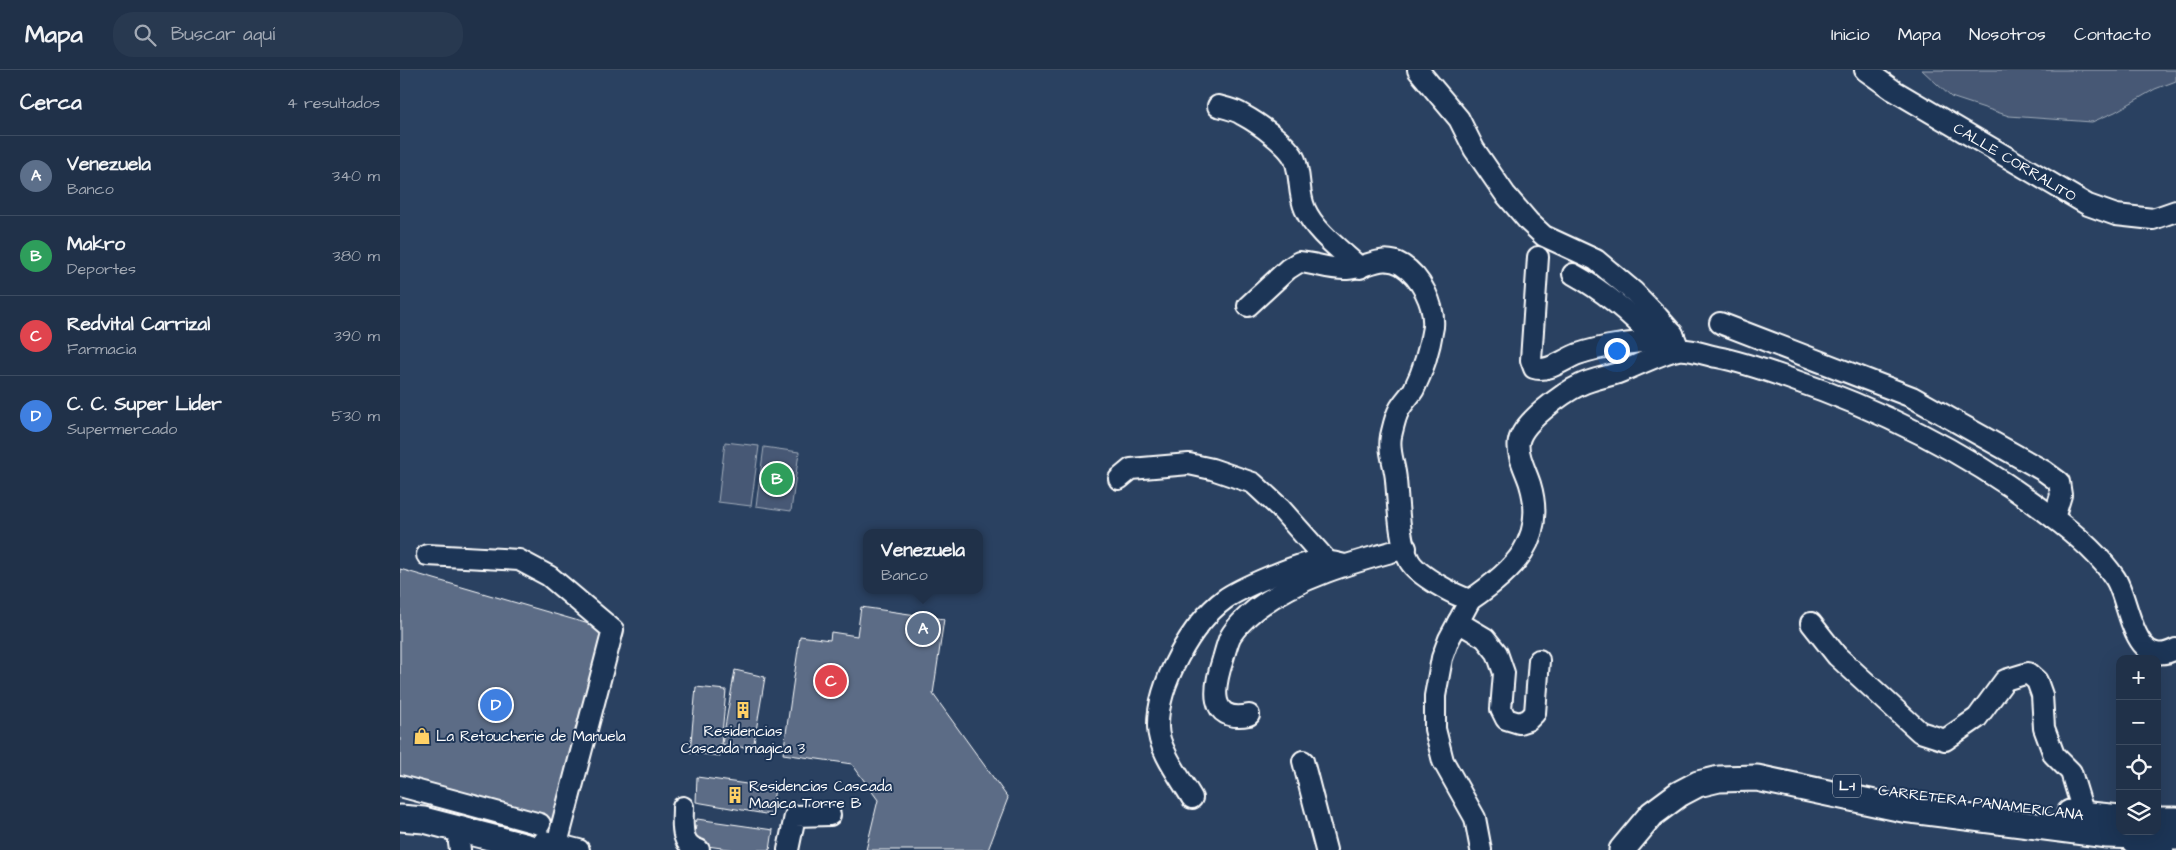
<!DOCTYPE html>
<html lang="es">
<meta charset="utf-8">
<style>
:root{--surface:#203149;--page:#283950;--text:#f1f3f6;--muted:#a2a9b4;--line:#3d4c61;--accent:#e797bd}
body{margin:0;font-family:"Architects Daughter",sans-serif;background:var(--page);color:var(--text)}
.controls{position:absolute;right:15px;bottom:15px;display:grid;overflow:hidden;border-radius:10px;box-shadow:0 5px 20px #0002}
.controls button{width:45px;height:45px;display:grid;place-items:center;padding:0;border:0;border-bottom:1px solid var(--line);background:var(--surface);color:var(--text);font:25px sans-serif}
.you{position:absolute;left:1216px;top:280px;width:18px;height:18px;margin:-12px;border:4px solid #fff;border-radius:50%;background:#1a73e8;box-shadow:0 0 0 8px #1a73e833}
.badge{display:grid;place-items:center;width:32px;height:32px;border-radius:50%;background:var(--accent);color:#fff;font-size:16px;font-weight:700}
.pin{position:absolute;translate:-50% -50%;border:2px solid #fff;box-shadow:0 1px 5px #0006}
.popup{position:absolute;left:463px;top:459px;width:120px;height:65px;box-sizing:border-box;display:grid;place-content:center;border-radius:10px;background:var(--surface);filter:drop-shadow(0 1px 4px #0005);font-size:16px;white-space:nowrap;color:var(--muted)}
.popup b{font-size:19px;color:var(--text)}
.popup::after{content:'';position:absolute;left:50%;top:100%;margin-left:-10px;border:10px solid transparent;border-top-color:var(--surface)}
.list{margin:0;padding:0;list-style:none}
h2{display:flex;justify-content:space-between;align-items:center;height:65px;margin:0;padding:0 20px;font-size:21px}
h2 small{font-size:16px;font-weight:400;color:var(--muted)}
.list li{display:grid;grid-template-columns:32px 1fr auto;gap:15px;align-items:center;box-sizing:border-box;height:80px;padding:0 20px;border-top:1px solid var(--line)}
.list b{display:block;font-size:19px;white-space:nowrap}
.list p{margin:0;font-size:16px;white-space:nowrap;color:var(--muted)}
.list em{font-size:16px;font-style:normal;color:var(--muted)}
.icon{flex:none;width:28px;height:28px;fill:none;stroke:currentColor;stroke-width:2;stroke-linecap:round;stroke-linejoin:round}
.map{position:relative;flex:none;width:1776px;height:780px;overflow:hidden}
header{display:flex;align-items:center;gap:30px;box-sizing:border-box;height:70px;padding:0 25px;background:var(--surface);border-bottom:1px solid var(--line)}
header strong{font-size:24px}
nav{display:flex;gap:28px;margin-inline-start:auto;font-size:18px}
.search{width:350px;height:45px;background:var(--page);display:flex;align-items:center;gap:12px;box-sizing:border-box;padding:0 18px;border-radius:20px;color:var(--muted);font-size:19px}
main{display:flex}
aside{flex:1;background:var(--surface)}
.map>svg:first-child{display:block}
.green{fill:#465975;stroke:#a2acba}
.building{fill:#5b6c86;stroke:#fff}
.lines{fill:none;stroke-linecap:round;stroke-linejoin:round}
.minor-casing{stroke:#fff;stroke-width:24}
.major-casing{stroke:#fff;stroke-width:29}
.minor{stroke:#1d3557;stroke-width:20}
.major{stroke:#1d3557;stroke-width:25}
.labels{text-anchor:middle;dominant-baseline:central;stroke-width:4;stroke-linejoin:round;paint-order:stroke}
.shield{fill:#1d3557;stroke:#bbc2cd;stroke-width:1}
.shield-label{font-size:14px;font-weight:bold;fill:#fff}
.street-label{font-size:15px;fill:#fff;stroke:#1d3557}
.poi-label{font-size:15px;fill:#fff;stroke:#1d3557;text-anchor:start}
</style>
<header>
<strong>Mapa</strong>
<div class="search"><svg class="icon" aria-label="search" viewBox="0 0 24 24"><circle cx="10" cy="10" r="6"/><path d="M15 15l6 6"/></svg>Buscar aquí</div>
<nav><a>Inicio</a><a>Mapa</a><a>Nosotros</a><a>Contacto</a></nav>
</header>
<main>
<aside>
<h2>Cerca<small>4 resultados</small></h2>
<ul class="list">
<li><span class="badge" style="background:#5c6f8a">A</span><div><b>Venezuela</b><p>Banco</p></div><em>340 m</em></li>
<li><span class="badge" style="background:#2e9e5b">B</span><div><b>Makro</b><p>Deportes</p></div><em>380 m</em></li>
<li><span class="badge" style="background:#e0444e">C</span><div><b>Redvital Carrizal</b><p>Farmacia</p></div><em>390 m</em></li>
<li><span class="badge" style="background:#3f7fe0">D</span><div><b>C. C. Super Lider</b><p>Supermercado</p></div><em>530 m</em></li>
</ul>
</aside>
<div class="map">
<svg width="1776" height="780" viewBox="0 0 1776 780">
<rect width="100%" height="100%" fill="#2a4161"/>
<filter id="ink" filterUnits="userSpaceOnUse"><feTurbulence type="fractalNoise" baseFrequency=".02" numOctaves="2"/><feDisplacementMap in="SourceGraphic" scale="10" xChannelSelector="R" yChannelSelector="G"/><feConvolveMatrix kernelMatrix="1 2 1 2 8 2 1 2 1" color-interpolation-filters="sRGB"/></filter>
<g filter="url(#ink)">
<path class="green" d="M1522 0H1776V11L1755 19 1715 42 1692 52 1609 46 1551 27Z
M325 372 359 376 351 436 318 432Z
M364 377 399 382 391 441 356 436Z"/>
<path class="building" d="M0 499 213 561 156 753 0 708Z
M461 537 544 549 533 624 608 728 588 780H466L478 730 452 694 383 684 400 566 430 570 431 562 457 566Z
M335 600 365 607 354 673 346 678 322 674Z
M296 617 326 620 320 686 290 683Z
M297 707 375 718 371 745 296 732Z
M297 749 373 760 370 780H336L293 774Z"/>
<g class="lines">
<g class="minor-casing">
<g id="minor">
<path d="M1018 0 1059 49 1074 79 1105 124 1129 152 1144 166 1196 190 1234 222 1258 247 1273 264 1279 279"/>
<path id="s1" d="M1465 0 1493 20 1688 135 1716 145 1753 149 1776 141"/>
<path d="M818 36C826 38 836 40 843 45 858 53 889 75 895 90 901 106 898 123 905 139 915 162 942 181 960 198"/>
<path d="M1138 187 1131 290 1134 298C1148 303 1164 289 1178 284 1190 280 1203 277 1216 275 1235 272 1256 272 1273 264"/>
<path d="M1173 204C1204 221 1231 244 1255 270"/>
<path d="M848 236 888 199 899 192C915 193 931 200 947 199 967 198 982 183 1002 195 1021 207 1035 235 1033 257 1030 276 1023 301 1014 319 1010 326 1003 332 999 340 995 347 993 358 991 366 988 382 995 394 996 410 998 431 999 474 1010 492 1019 506 1054 525 1070 530 1113 501 1147 470 1130 414 1126 401 1116 384 1119 371 1123 352 1163 323 1180 315 1192 309 1206 307 1218 303 1234 297 1263 282 1278 280 1289 278 1306 285 1317 287 1342 292 1365 300 1388 308 1482 340 1573 386 1651 446 1674 463 1699 484 1715 508 1730 530 1732 602 1776 579"/>
<path d="M1320 253 1512 327 1644 401 1659 412 1661 425 1654 448"/>
<path d="M719 409 731 399 789 394 812 399 853 413 880 438 927 491"/>
<path d="M27 485 119 490 149 506 213 560 157 774"/>
<path d="M1070 530 1049 569 1042 588 1035 626V659L1043 691 1075 748 1081 780"/>
<path d="M1058 552 1085 568 1097 583 1104 603 1101 639 1106 649 1119 653 1128 650 1135 643 1139 590"/>
<path d="M1411 553 1437 586 1520 662 1545 670 1577 648 1605 610 1628 603 1637 611 1642 625 1644 658 1654 685 1671 702 1684 745"/>
<path d="M849 645C807 653 814 616 823 589 825 582 827 574 830 567 835 558 847 546 856 539 900 506 954 492 1006 478"/>
<path d="M903 691 926 780"/>
<path d="M0 716 140 754"/>
<path d="M792 728C781 709 758 679 758 657 757 615 791 554 825 529 840 518 897 494 915 491 925 490 936 493 945 495"/>
<path d="M283 737C283 753 279 775 299 780"/>
<path d="M144 771 179 780"/>
<path d="M1733 772 1763 780"/>
<path d="M59 773 60 780"/>
<path d="M388 780 395 746 430 745"/>
</g>
</g>
<g class="major-casing">
<path id="major" d="M1670 743 1720 748
M0 748 24 750 139 780
M1757 750H1776
M1222 780 1252 744 1279 724 1298 714 1319 709 1357 708 1503 739 1707 765 1776 767"/>
</g>
<use href="#minor" class="minor"/>
<use href="#major" class="major"/>
</g>
</g>
<defs>
<g id="building-bare" transform="scale(1.35)"><path d="M-4-6H4V6H1V3H-1V6H-4ZM-2.5-4.3h1.7v1.8h-1.7ZM.8-4.3h1.7v1.8H.8ZM-2.5-1h1.7V.8h-1.7ZM.8-1h1.7V.8H.8Z" fill="#ffd166" stroke="#1d3557" stroke-width="2.5" paint-order="stroke"/></g>
<g id="shop-bare" transform="scale(1.35)"><path d="M-5-2.5h2.3a2.7 3.5 0 0 1 5.4 0H5L5.5 6h-11ZM-1.5-2.5h3a1.5 2.3 0 0 0-3 0Z" fill="#ffd166" stroke="#1d3557" stroke-width="2.5" paint-order="stroke"/></g>
</defs>
<g fill-rule="evenodd">
<use href="#building-bare" x="343" y="640"/>
<use href="#shop-bare" x="22" y="666"/>
<use href="#building-bare" x="335" y="725"/>
</g>
<g class="labels">
<rect class="shield" x="1433" y="704.5" width="28" height="23" rx="4"/>
<g class="shield-label">
<text x="1447" y="716">L-1</text>
</g>
<g class="street-label">
<text stroke="none"><textPath href="#s1" startOffset="176">CALLE CORRALITO</textPath></text>
<text transform="translate(1581 733) rotate(7)">CARRETERA PANAMERICANA</text>
</g>
<g class="poi-label">
<text x="343" y="661" text-anchor="middle">Residencias<tspan x="343" dy="17">Cascada magica 3</tspan></text>
<text x="36" y="666">La Retoucherie de Manuela</text>
<text x="349" y="716">Residencias Cascada<tspan x="349" dy="17">Magica Torre B</tspan></text>
</g>
</g>
</svg>
<div class="controls">
<button>+</button>
<button>−</button>
<button><svg class="icon" aria-label="locate" viewBox="0 0 24 24"><circle cx="12" cy="12" r="6"/><path d="M12 2v4M12 18v4M2 12h4M18 12h4"/></svg></button>
<button><svg class="icon" aria-label="layers" viewBox="0 0 24 24"><path d="M12 4l9 5-9 5-9-5zM3 14l9 5 9-5"/></svg></button>
</div>
<div class="you"></div>
<div class="pin badge" style="left:523px;top:559px;background:#5c6f8a">A</div>
<div class="popup"><b>Venezuela</b>Banco</div>
<div class="pin badge" style="left:377px;top:409px;background:#2e9e5b">B</div>
<div class="pin badge" style="left:431px;top:611px;background:#e0444e">C</div>
<div class="pin badge" style="left:96px;top:635px;background:#3f7fe0">D</div>
</div>
</main>
